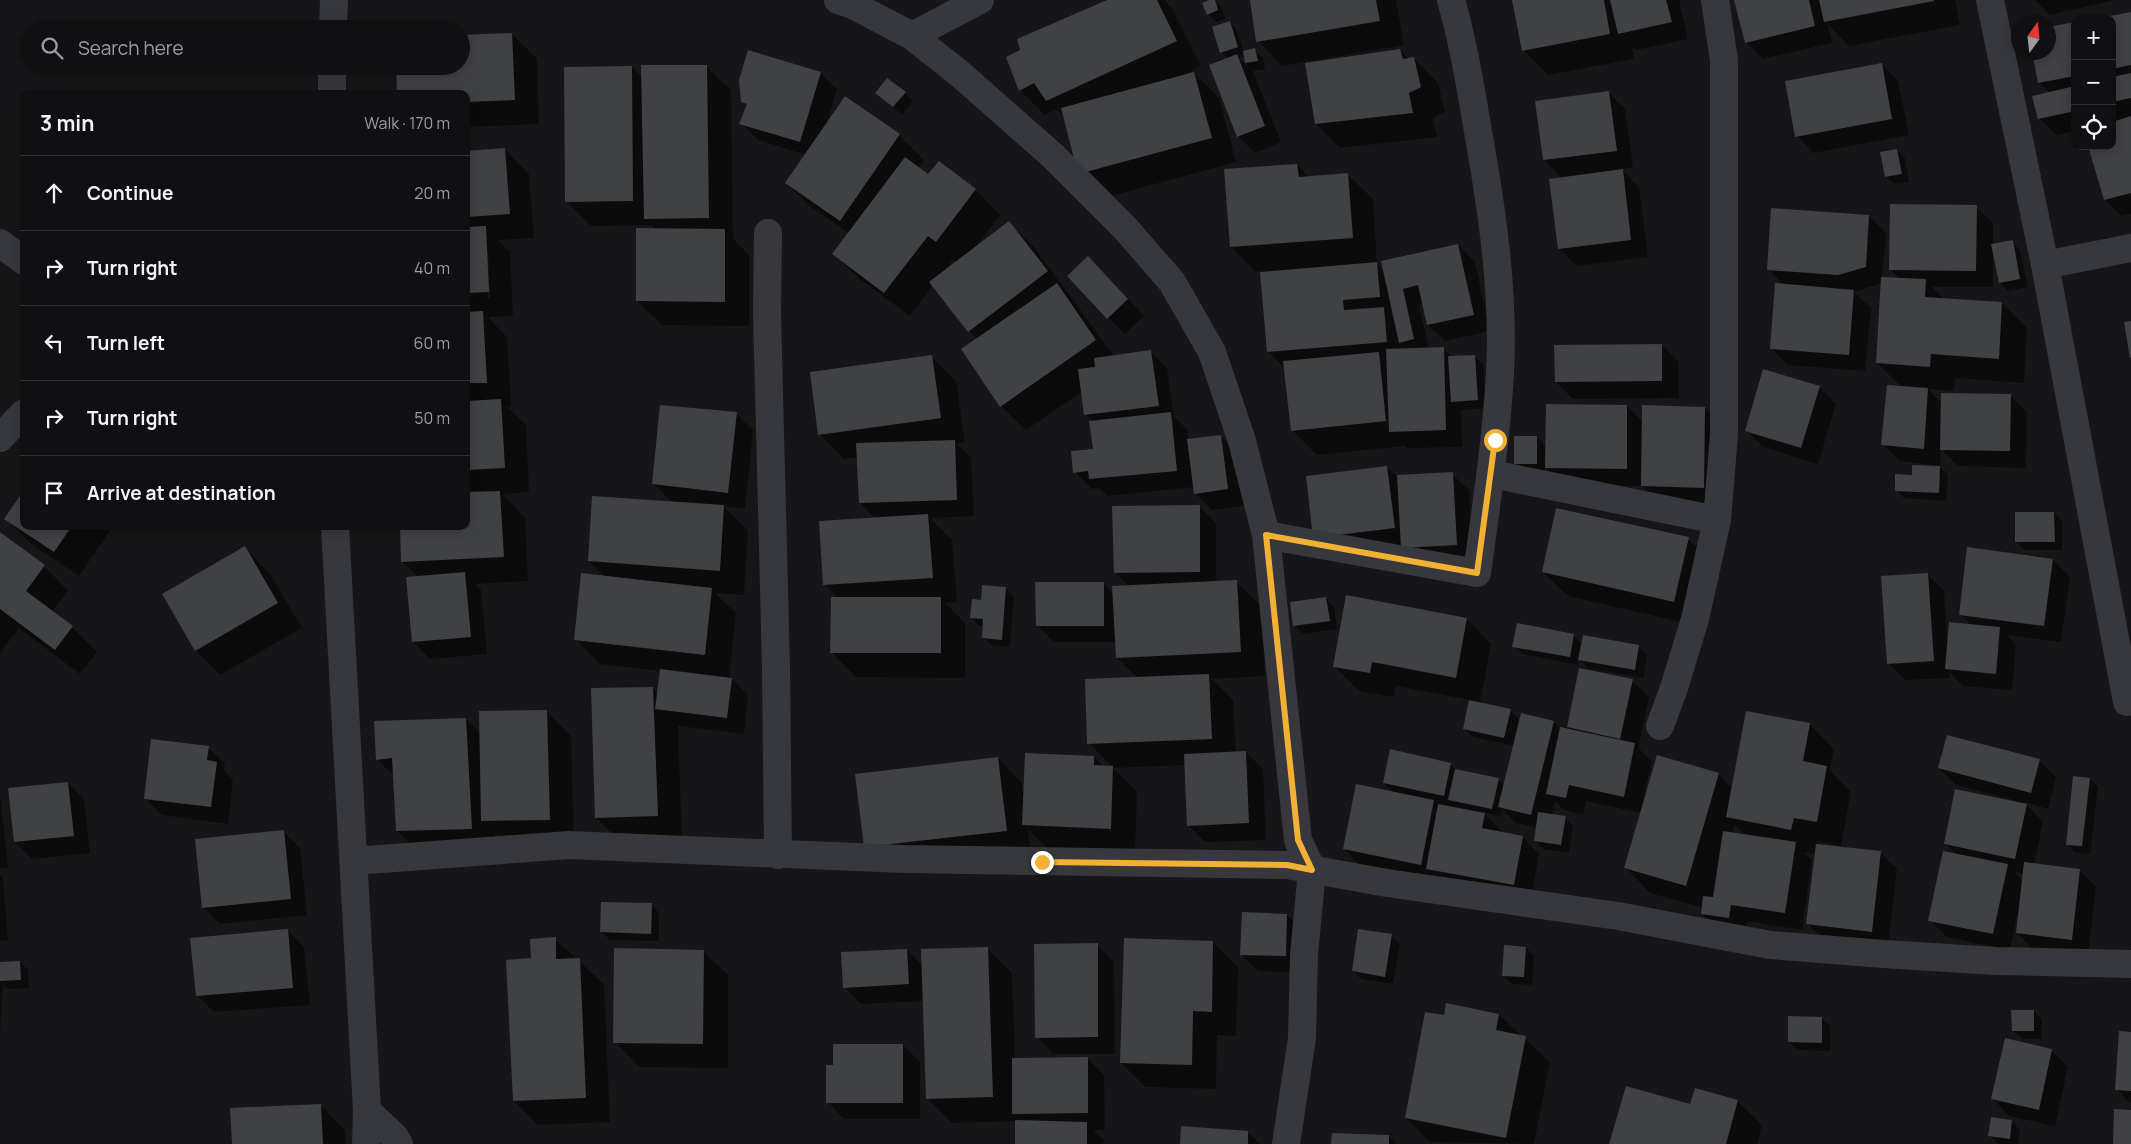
<!DOCTYPE html>
<meta charset="utf-8">
<style>
:root{--surface:#101012;--page:#19191b;--text:#f1f3f6;--muted:#9c9d9f;--line:#303032}
body{margin:0;font-family:Manrope,sans-serif;background:var(--page);color:var(--text)}
.controls{position:absolute;right:15px;top:15px;display:grid;overflow:hidden;border-radius:10px;box-shadow:0 2px 12px #0003}
.controls button{width:45px;height:45px;display:grid;place-items:center;padding:0;border:0;border-bottom:1px solid var(--line);background:var(--surface);color:var(--text);font:25px sans-serif}
.compass{position:absolute;left:2011px;top:15px;width:45px;height:45px;border-radius:50%;background:var(--surface);box-shadow:0 2px 12px #0003;rotate:15deg}
.stop{position:absolute;width:15px;height:15px;margin:-11px;border:4px solid #f2b134;border-radius:50%;background:#fff}
.stop.end{background:#f2b134;border-color:#fff;box-shadow:0 1px 5px #0008}
.list{margin:0;padding:0;list-style:none}
h2{display:flex;justify-content:space-between;align-items:center;height:65px;margin:0;padding:0 20px;font-size:21px}
h2 small{font-size:16px;font-weight:400;color:var(--muted)}
.list li{display:grid;grid-template-columns:32px 1fr auto;gap:15px;align-items:center;box-sizing:border-box;height:75px;padding:0 20px;border-top:1px solid var(--line)}
.list b{display:block;font-size:19px;white-space:nowrap}
.list em{font-size:16px;font-style:normal;color:var(--muted)}
.icon{flex:none;width:28px;height:28px;fill:none;stroke:currentColor;stroke-width:2;stroke-linecap:round;stroke-linejoin:round}
.map{position:relative;flex:none;width:2131px;height:1144px;overflow:hidden}
.search{position:absolute;background:var(--surface);box-shadow:0 2px 12px #0003;left:20px;top:20px;width:450px;height:55px;display:flex;align-items:center;gap:12px;box-sizing:border-box;padding:0 18px;border-radius:28px;color:var(--muted);font-size:19px}
.panel{position:absolute;background:var(--surface);box-shadow:0 2px 12px #0003;left:20px;top:90px;width:450px;height:440px;border-radius:10px}
.map>svg:first-child{display:block}
.shadow{fill:#0007;fill-rule:evenodd}
.building{fill:#404145}
.lines{fill:none;stroke-linecap:round;stroke-linejoin:round}
.minor{stroke:#37383d;stroke-width:28}
.route{stroke:#f2b134;stroke-width:6}
</style>
<div class="map">
<svg width="2131" height="1144" viewBox="0 0 2131 1144">
<rect width="100%" height="100%" fill="#161618"/>
<path class="shadow" d="M1110 0H1164L1172 8 1201 66 1182 76 1194 73 1219 98 1236 162 1104 198 1079 173 1064 117 1056 109 1045 115 1020 90Z
M1213 0 1222 8 1226 19 1216 22 1208 14Z
M1251 0H1396L1404 45 1282 66 1258 41Z
M1514 0H1679L1688 39 1636 50 1632 46 1634 59 1548 75 1523 50Z
M1736 0H1955L1960 25 1849 46 1827 23 1832 43 1763 59 1746 42Z
M2035 0H2115L2050 15Z
M2131 13V214L2121 216 2105 200 2112 146V19H2101Z
M1229 22 1237 31 1244 52 1254 50 1263 58 1265 69 1253 71 1281 142 1255 153 1238 136 1228 59 1221 52ZM1245 56 1247 66 1238 58Z
M2075 24V131L2056 135 2039 118 2050 93 2039 82 2048 52Z
M512 34 537 59 539 124 466 127V94L461 66Z
M1400 50 1409 59 1414 58 1438 83 1445 112 1433 118 1437 137 1340 148 1316 124Z
M1882 64 1898 81 1909 135 1813 153 1797 136Z
M706 66 731 90 733 239 749 255V326L662 325 637 301 657 230 652 225 591 226 566 201 632 67 643 79Z
M820 73 837 89 827 123 845 98 899 135 924 160 918 168 928 176 939 162 976 190 1000 215 976 247 1009 223 1034 247 1114 356 1150 351 1167 368 1174 417 1188 430V440L1221 436 1238 453 1244 506 1212 510 1195 493 1194 487 1107 496 1099 488 1092 489 1075 472 1094 450 1093 422 1086 415 1083 391 1026 430 1001 406 977 340 933 285 910 316 858 278 834 254 849 233 811 207 786 183 806 155 758 140 741 123 748 106 743 101ZM953 260 956 262 945 270Z
M1608 92 1625 109 1633 167 1621 169 1639 187 1648 257 1576 266 1560 249 1562 178 1544 160Z
M877 93H905L913 101 902 115Z
M505 150 529 174 534 238 498 240 510 252 513 316 488 317 507 337 511 407H507L526 425 529 492 502 494 525 517 528 581 475 584 481 590 487 654 430 659 413 642 407 578 418 577 402 561 466 526V152ZM486 251H488L490 298H488Z
M1897 150 1905 158 1909 182 1894 184 1886 176Z
M1297 165 1309 177 1348 175 1373 199 1377 264 1385 272 1458 245 1475 262 1490 331 1445 341 1428 325 1424 304 1419 305 1429 349H1443L1452 357 1474 356 1483 364 1486 408 1461 410 1462 447 1407 448 1405 446 1317 455 1292 430 1286 369 1268 352 1261 271 1256 272 1231 247 1225 171Z
M1976 207 1993 223V245L2012 242 2020 250 2028 287 2008 291 2000 283 1993 253V287H1932L1945 300 2002 303 2027 328 2024 383 1955 378 1954 391 1928 389 1942 404 2010 395 2027 412 2026 468 1958 466 1941 449 1940 467 1948 475 1946 501 1904 498 1896 490 1913 476 1931 467V465L1900 461 1883 445 1902 387 1877 363 1882 283 1854 292 1871 308 1865 371 1788 365 1771 348 1784 285 1768 269 1869 216 1886 233 1882 278 1900 279 1891 270Z
M1105 274 1144 316 1125 334 1108 318Z
M1662 345 1678 362 1679 398 1573 399 1556 382Z
M931 356 956 381 965 442 957 444 971 458 974 516 930 518 952 540 957 602 945 603 965 623V678L856 677 832 653 838 598 824 584 876 519 860 503 858 457 844 459 819 434Z
M1820 387 1836 404 1818 464 1763 447 1746 430Z
M1627 406 1643 422 1705 408 1722 425 1720 504 1659 503 1642 486 1563 485 1545 467V471L1523 472 1515 463 1537 437 1546 447Z
M736 414 753 430 745 509 723 506 748 531 744 595 715 593 736 613 729 679H732L748 696 744 734 678 726 682 840 621 842 596 818 653 688 658 693 661 671 600 664 576 640 605 577 589 561 673 503 654 484Z
M1387 467 1399 479 1452 474 1469 490 1473 561 1331 554 1314 537Z
M1199 506 1216 523V583L1236 582 1261 606 1265 676 1212 679 1233 700 1236 753 1246 752 1263 769 1266 840 1205 842 1188 825 1186 765 1113 768 1137 792 1135 853 1048 849 1028 829 1031 855 866 847 998 758 1022 783 1023 792 1094 757 1104 767H1113L1089 743 1138 678 1117 658 1116 642H1054L1037 625 1103 583 1114 594 1129 587 1115 572Z
M2054 513 2062 521V550H2025L2016 542Z
M6 518 24 526H113L79 576 30 543Z
M0 533 44 566 68 591 52 612 72 627 97 652 80 674 19 628 0 653Z
M1688 539 1713 563 1698 626 1568 596 1543 572Z
M244 547 269 572 302 628 220 675 196 650Z
M2053 560 2070 577 2061 642 2007 635 2016 645 2012 690 1963 686 1949 672 1950 678 1905 680 1888 663 1927 574 1944 591 1947 640H1949L1971 625 1960 614Z
M983 587 1006 589 1014 597 1010 647 991 645 983 637 984 626H979L971 617 982 601Z
M1326 599 1334 607 1337 629 1303 634 1294 625Z
M1467 619 1491 644 1480 704 1510 710 1519 719 1516 731 1554 722 1560 728 1567 730 1580 669 1632 681 1649 697 1638 748 1652 761 1644 795 1718 774 1732 788 1809 724 1834 749 1830 771 1851 792 1841 846 1818 841 1817 845 1880 852 1897 869 1888 948 1825 941 1808 924 1816 854 1804 852 1812 860 1802 930 1747 921 1745 934 1719 931 1702 914 1703 908 1650 893 1626 868 1641 813 1586 801 1583 814 1564 810 1555 801 1552 815 1565 818 1573 826 1569 853 1543 849 1535 840 1537 828 1516 823 1502 809 1500 816 1484 813 1501 831V833L1522 837 1539 854 1531 901 1361 866 1344 849 1394 793 1384 783 1450 764 1457 771 1498 779 1505 786 1514 746 1473 737 1464 728 1470 700 1396 686 1394 697 1359 691 1334 666ZM1735 825 1746 836 1732 834Z
M1574 636 1582 644 1584 636 1639 647 1647 655 1643 678 1588 668 1579 659 1578 665 1522 654 1514 646Z
M546 711 571 736 574 844 507 845 495 833 496 853 422 855 397 831 395 777 377 759 466 719 481 734Z
M208 747 225 764 224 770 233 780 228 824 162 815 145 798Z
M2039 760 2056 777 2048 809 2024 802 2043 822 2034 865 2079 870 2096 887 2088 956 2034 950 2017 933 2019 917 2017 916 2010 950 1947 937 1930 920 1956 854 1945 844 2017 803V801L1956 785 1939 768ZM2014 871 2024 874 2023 881 2018 876Z
M2090 779 2098 787 2090 854 2075 852 2067 844Z
M68 783 84 800 90 853 32 859 15 842Z
M0 794 8 868H0Z
M283 831 300 848 307 915 220 924 203 907Z
M0 875 3 878 8 940 0 941Z
M651 904 659 913V941L610 940 602 932Z
M1287 915 1304 932 1303 973 1258 971 1241 954Z
M288 931 304 947 310 1005 214 1012 197 995Z
M1391 936 1400 944 1393 984 1361 979 1353 971Z
M555 939 604 984 610 1122 538 1125 514 1101 532 959Z
M1213 942 1238 967 1236 1036 1217 1035 1216 1089 1146 1087 1121 1063Z
M1097 945 1114 962 1115 1054H1053L1037 1037Z
M987 948 1012 973 1015 1059 1087 1058 1104 1075 1105 1130H1093L1104 1140 1103 1144H1016L1017 1121 952 1123 927 1098 924 1001 861 1004 845 987 907 950 923 966Z
M1526 948 1534 956 1532 985 1512 984 1504 976Z
M703 951 728 975V1068L639 1067 615 1042Z
M20 962 28 970 29 988 8 989 3 984 0 1033V964Z
M2034 1011 2042 1020V1039H2022L2013 1030Z
M1499 1015 1550 1062 1534 1144 1430 1142 1406 1118 1445 1017Z
M1822 1018 1830 1026V1051L1798 1050 1789 1042Z
M2131 1033V1104L2117 1089Z
M903 1045 920 1062V1119H844L828 1102 835 1066Z
M2051 1050 2068 1067 2055 1126 2009 1116 1993 1099Z
M1737 1101 1762 1125 1757 1144H1610L1691 1106Z
M320 1105 345 1130 346 1144H233Z
M2012 1122 2020 1130 2018 1144H1998L1990 1136Z
M1248 1132 1260 1144H1181Z
M1389 1136 1396 1144H1333Z"/>
<path class="building" d="M1107 0H1157L1177 41 1046 101 1034 83 1019 91 1006 57 1020 50 1017 39Z
M1209 0H1215L1218 10 1207 15 1202 3Z
M1250 0H1376L1380 21 1256 42Z
M1512 0H1604L1610 34 1522 51Z
M1610 0H1666L1672 22 1618 34Z
M1734 0H1809L1815 26 1745 43Z
M1819 0H1934V1L1824 22Z
M2131 12V65L2112 69V19L2099 18Z
M1230 21 1238 47 1220 53 1212 27Z
M2075 22V76L2038 83 2032 52H2048V27Z
M512 33 515 100 466 102V94H397L396 66H461V35Z
M1255 48 1258 61 1245 63 1243 51Z
M1400 49 1403 59 1414 57 1421 87 1409 93 1413 113 1315 124 1305 63Z
M748 50 821 72 800 142 739 124 747 104 741 102 739 80Z
M1237 54 1265 126 1237 137 1209 65Z
M1882 63 1892 119 1795 137 1785 81Z
M641 65H707L709 218 644 219Z
M632 66 633 201 565 202 564 67Z
M1194 72 1212 138 1078 174 1061 108Z
M2131 73V98L2112 102V77Z
M887 78 906 92 893 107 875 93Z
M2075 86V111L2038 119 2032 96Z
M1609 91 1617 151 1543 160 1535 101Z
M845 96 900 134 840 221 785 183Z
M2131 116V193L2104 200 2088 146H2112V122Z
M505 148 510 214 466 217V151Z
M1897 149 1902 174 1885 177 1880 152Z
M905 157 928 174 939 161 976 189 936 242 928 236 884 293 832 254Z
M1297 164 1299 177 1348 173 1353 238 1230 247 1224 169Z
M1623 169 1631 240 1558 249 1549 179Z
M1890 204 1977 205 1976 271 1889 270Z
M1771 208 1869 215 1866 267 1838 275 1767 270Z
M1009 221 1048 271 968 332 929 282Z
M486 226 489 292 466 293V227Z
M636 228 725 229V302L636 301Z
M2013 240 2020 279 1999 283 1991 244Z
M1458 244 1474 315 1427 325 1418 285 1403 289 1414 339 1399 343 1381 261Z
M1088 256 1128 299 1107 319 1067 276Z
M1377 262 1380 297 1343 300 1344 310 1384 307 1387 342 1267 352 1260 272Z
M1881 277 1926 279 1925 297 2002 302 1999 359 1931 354 1930 367 1876 363Z
M1057 283 1096 340 1000 407 961 349Z
M1775 283 1854 290 1849 355 1770 349Z
M483 311 487 383H466V312Z
M2131 321V357L2130 358 2124 322Z
M1662 344V381L1555 382 1554 345Z
M1444 347 1446 430 1389 432 1386 349Z
M1151 350 1159 406 1084 415 1078 369 1095 367 1094 358Z
M1379 352 1386 421 1291 431 1283 361Z
M932 355 941 418 818 435 810 372Z
M1475 355 1478 400 1451 402 1448 356Z
M1763 369 1820 386 1801 448 1745 431Z
M1887 385 1928 388 1924 449 1881 445Z
M1941 393 2011 394 2010 451 1940 450Z
M501 399 505 468 466 470V401Z
M1546 404 1627 405V469L1545 468Z
M660 405 737 412 728 493 652 484Z
M1642 405 1705 407 1704 488 1641 486Z
M1171 412 1177 471 1089 479 1088 471 1073 473 1071 451 1093 449 1089 421Z
M1221 435 1228 489 1194 494 1187 439Z
M1514 436H1537V464H1514Z
M955 440 957 500 859 503 856 443Z
M1912 465 1940 466 1939 493 1895 491V474L1912 475Z
M1387 466 1395 528 1313 538 1306 476Z
M1453 472 1457 545 1401 548 1397 475Z
M24 490V526H72L54 552 4 519Z
M500 491 504 557 401 562 400 526H466V492Z
M592 496 724 505 720 571 588 561Z
M1200 505V572L1114 573 1112 506Z
M1556 508 1689 537 1674 602 1542 572Z
M2015 512H2054L2055 542H2015Z
M928 514 933 578 823 585 819 521Z
M0 532 45 565 26 591 73 626 55 650 0 609Z
M245 546 278 603 195 651 162 594Z
M1967 547 2053 559 2044 626 1959 615Z
M465 572 471 637 412 642 406 577Z
M581 573 712 588 705 655 574 640Z
M1928 573 1934 661 1887 664 1881 576Z
M1237 580 1241 652 1116 658 1112 586Z
M1035 582H1104V626H1036Z
M982 585 1006 587 1002 640 982 638 983 619 970 618 972 599 981 600Z
M1346 595 1467 618 1456 678 1372 662 1370 673 1333 667Z
M831 597H941V653H830Z
M1326 597 1330 621 1293 626 1290 602Z
M1949 622 2000 627 1996 674 1945 669Z
M1517 623 1574 634 1570 657 1512 647Z
M1583 635 1639 645 1635 670 1578 660Z
M1579 668 1633 679 1620 739 1567 727Z
M660 669 732 678 727 718 655 709Z
M1209 674 1212 739 1087 744 1085 679Z
M653 687 658 816 595 818 591 688Z
M1469 700 1511 709 1504 738 1463 729Z
M547 710 550 820 481 821 479 711Z
M1746 711 1810 723 1803 761 1827 766 1817 822 1794 818 1791 830 1726 817Z
M1521 713 1554 721 1531 815 1498 807Z
M466 718 472 829 396 831 392 758 376 760 374 721Z
M1560 727 1635 743 1624 797 1569 785 1566 798 1546 794Z
M1947 735 2040 759 2031 793 1938 768Z
M151 739 209 746 207 760 217 762 211 807 144 799Z
M1390 749 1451 763 1444 796 1383 783Z
M1246 751 1249 823 1187 826 1184 754Z
M1025 753 1094 756V765L1113 766 1111 829 1022 825Z
M1657 755 1719 773 1686 886 1624 868Z
M998 757 1007 831 864 847 855 774Z
M1455 769 1499 778 1492 809 1448 800Z
M2073 776 2090 778 2082 846 2066 845Z
M68 782 74 836 14 842 8 788Z
M1356 784 1434 800 1421 865 1343 849Z
M1955 789 2027 804 2015 859 1944 844Z
M1438 804 1485 813 1482 828 1523 836 1514 885 1426 869Z
M1538 812 1566 816 1561 845 1534 841Z
M284 830 291 899 202 908 195 839Z
M1723 831 1796 842 1785 913 1731 905 1729 918 1701 914 1703 896 1713 897Z
M1816 844 1881 851 1872 932 1806 924Z
M1943 851 2008 864 1993 934 1928 921Z
M2024 862 2080 869 2072 940 2016 933Z
M601 902 652 903 651 934 600 932Z
M1242 912 1287 914 1286 956 1240 955Z
M288 929 293 988 196 996 190 938Z
M1358 929 1392 934 1385 977 1352 971Z
M556 937V959L580 958 586 1098 513 1101 506 960 531 958 530 939Z
M1124 938 1213 941 1212 1012 1193 1011 1192 1065 1120 1063Z
M1098 943V1037L1035 1038 1034 944Z
M1504 945 1526 947 1524 977 1502 976Z
M988 947 993 1097 926 1099 921 949Z
M614 948 704 950 703 1044 613 1043Z
M907 949 909 984 843 988 841 952Z
M20 961 21 980 0 981V962Z
M1446 1003 1499 1014 1496 1030 1526 1036 1506 1138 1405 1118 1425 1012 1444 1015Z
M2011 1010H2034V1031H2012Z
M1788 1016 1822 1017V1043L1788 1042Z
M2119 1031 2131 1032V1091L2115 1090Z
M2005 1038 2052 1049 2039 1110 1991 1099Z
M833 1044H903V1103H826V1065H833Z
M1088 1057V1113L1012 1114V1058Z
M1626 1086 1690 1104 1695 1088 1738 1100 1726 1144H1609Z
M321 1104 323 1144H232L230 1108Z
M2114 1109 2131 1110V1144H2113Z
M1991 1117 2012 1120 2010 1139 1988 1136Z
M1015 1120 1087 1122V1144H1015Z
M1181 1126 1248 1131V1144H1180Z
M1332 1133 1389 1135V1144H1331Z"/>
<g class="lines">
<path class="minor" d="M838 0 853 5 912 36 960 74 1053 156 1125 228 1172 282 1212 352 1242 441 1266 535 1298 840 1312 870 1304 955 1302 1038 1286 1144
M1990 0 2045 265 2127 702
M333 29 334 0
M912 36 980 0
M332 94V66
M768 233 767 313 776 668 778 855
M0 243 24 261
M2045 265 2131 248
M0 438 24 413
M1497 475 1717 520
M335 526 367 1111 366 1144
M1266 535 1477 573C1486 507 1496 441 1500 374 1504 292 1493 217 1479 137 1471 91 1464 45 1451 0
M1660 726 1674 688 1695 619 1717 520 1724 435V60L1715 0
M354 861 569 845 903 859 1287 865 1387 883 1618 916 1770 945 1884 954 1996 961 2131 964
M367 1111 394 1136 399 1144"/>
</g>
<g class="lines">
<path class="route" d="M1042 862 1287 865 1312 870 1298 840 1266 535 1477 573 1495 440"/>
</g>
</svg>
<div class="controls">
<button>+</button>
<button>−</button>
<button><svg class="icon" aria-label="locate" viewBox="0 0 24 24"><circle cx="12" cy="12" r="6"/><path d="M12 2v4M12 18v4M2 12h4M18 12h4"/></svg></button>
</div>
<svg class="compass" viewBox="-18 -18 36 36"><path d="M0-13l5 13h-10z" fill="#e53935"/><path d="M0 13l5-13h-10z" fill="#9c9d9f"/></svg>
<div class="stop" style="left:1495px;top:440px"></div>
<div class="stop end" style="left:1042px;top:862px"></div>
<div class="search"><svg class="icon" aria-label="search" viewBox="0 0 24 24"><circle cx="10" cy="10" r="6"/><path d="M15 15l6 6"/></svg>Search here</div>
<section class="panel">
<h2>3 min<small>Walk · 170 m</small></h2>
<ul class="list">
<li><svg class="icon" aria-label="ahead" viewBox="0 0 24 24"><path d="M12 20V5M6 11l6-6 6 6"/></svg><div><b>Continue</b></div><em>20 m</em></li>
<li><svg class="icon" aria-label="right" viewBox="0 0 24 24"><path d="M7 20v-9h11M14 6l5 5-5 5"/></svg><div><b>Turn right</b></div><em>40 m</em></li>
<li><svg class="icon" aria-label="left" viewBox="0 0 24 24"><path d="M17 20v-9H6M10 6l-5 5 5 5"/></svg><div><b>Turn left</b></div><em>60 m</em></li>
<li><svg class="icon" aria-label="right" viewBox="0 0 24 24"><path d="M7 20v-9h11M14 6l5 5-5 5"/></svg><div><b>Turn right</b></div><em>50 m</em></li>
<li><svg class="icon" aria-label="arrive" viewBox="0 0 24 24"><path d="M6 21V4h12l-3 4 3 4H6"/></svg><div><b>Arrive at destination</b></div></li>
</ul>
</section>
</div>
